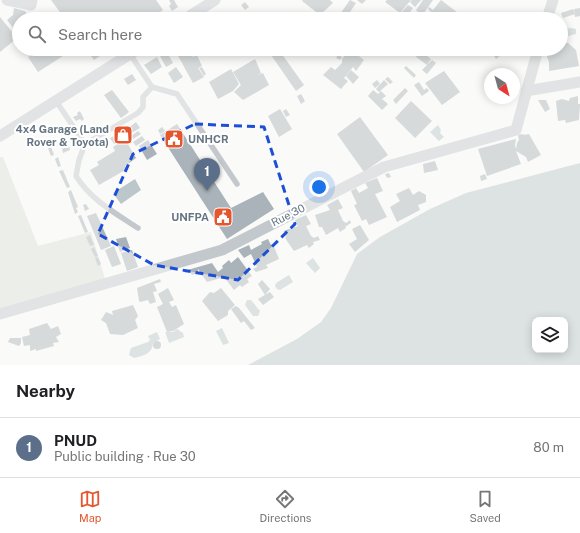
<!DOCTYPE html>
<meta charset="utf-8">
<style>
:root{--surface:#fff;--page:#f2f2f2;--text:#202124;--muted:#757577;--line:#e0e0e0;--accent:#e4572e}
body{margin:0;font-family:"Public Sans",sans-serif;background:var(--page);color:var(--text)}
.controls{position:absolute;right:12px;bottom:12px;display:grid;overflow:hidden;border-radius:8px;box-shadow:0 2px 10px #0003}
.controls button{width:36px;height:36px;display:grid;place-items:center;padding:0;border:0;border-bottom:1px solid var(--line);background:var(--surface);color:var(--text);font:20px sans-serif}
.compass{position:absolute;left:484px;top:68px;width:36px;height:36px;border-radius:50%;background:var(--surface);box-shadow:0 2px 10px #0003;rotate:144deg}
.you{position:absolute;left:319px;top:187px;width:14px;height:14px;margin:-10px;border:3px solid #fff;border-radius:50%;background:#1a73e8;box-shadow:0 0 0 6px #1a73e833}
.badge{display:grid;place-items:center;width:26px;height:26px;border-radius:50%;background:var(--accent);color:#fff;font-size:13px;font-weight:700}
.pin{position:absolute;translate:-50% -33px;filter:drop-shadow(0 1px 2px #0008)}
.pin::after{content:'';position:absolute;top:21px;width:14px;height:12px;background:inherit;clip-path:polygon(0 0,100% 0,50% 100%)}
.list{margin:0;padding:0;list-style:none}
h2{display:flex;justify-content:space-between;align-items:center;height:52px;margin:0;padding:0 16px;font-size:17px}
h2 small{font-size:13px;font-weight:400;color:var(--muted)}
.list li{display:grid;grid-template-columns:26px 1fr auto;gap:12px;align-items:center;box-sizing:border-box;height:60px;padding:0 16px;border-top:1px solid var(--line)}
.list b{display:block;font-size:15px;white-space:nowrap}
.list p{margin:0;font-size:13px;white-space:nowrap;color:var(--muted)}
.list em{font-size:13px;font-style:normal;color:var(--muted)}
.icon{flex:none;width:22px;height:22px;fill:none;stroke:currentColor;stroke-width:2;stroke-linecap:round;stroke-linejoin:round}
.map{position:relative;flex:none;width:580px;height:365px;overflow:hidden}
.search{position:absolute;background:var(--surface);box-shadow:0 2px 10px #0003;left:12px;right:12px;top:12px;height:44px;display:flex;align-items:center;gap:10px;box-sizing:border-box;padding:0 14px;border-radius:22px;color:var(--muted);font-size:15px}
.sheet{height:112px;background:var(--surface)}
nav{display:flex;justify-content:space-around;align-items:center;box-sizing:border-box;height:56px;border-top:1px solid var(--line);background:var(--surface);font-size:11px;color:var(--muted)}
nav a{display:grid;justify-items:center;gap:2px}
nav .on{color:var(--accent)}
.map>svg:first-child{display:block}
.green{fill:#dadfd7}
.water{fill:#bbc7cb;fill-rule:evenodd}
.building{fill:#aab3b9}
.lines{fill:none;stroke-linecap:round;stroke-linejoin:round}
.service{stroke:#c3c8cc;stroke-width:5.5}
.minor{stroke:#c3c8cc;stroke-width:11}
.marked{fill:none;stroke:#1d4ed8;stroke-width:3;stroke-dasharray:8 5;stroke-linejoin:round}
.labels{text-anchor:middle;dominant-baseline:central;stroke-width:4;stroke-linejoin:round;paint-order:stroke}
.poi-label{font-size:11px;font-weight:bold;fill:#657683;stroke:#fff;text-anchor:end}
.street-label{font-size:11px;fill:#657683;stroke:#fff}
</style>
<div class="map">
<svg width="580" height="365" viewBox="0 0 580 365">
<rect width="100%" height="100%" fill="#fafaf8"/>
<path class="green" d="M0 157H3L38 246 91 232 107 286 0 318Z"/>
<path class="water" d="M571 28 576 29V34L561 38V30Z
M438 125 441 130 440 133 444 137 439 141 430 132Z
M580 163V365H248L297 339 321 322 331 308 357 254 380 237 430 209 466 193ZM535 320H565V350H535Z
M135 179 141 190 121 204 113 193Z
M313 258 320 268 315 273 306 263Z
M289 275 293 282 280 290 277 289 275 286 276 283Z
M247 300H251L260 311 258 316H253L245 305Z
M222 328 229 343 223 345 216 331Z
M177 329 183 333 184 337 169 343 165 332H173Z
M157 332 160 339 153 343C152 354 145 355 134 358L129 355 131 348 148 342 150 340 148 336Z"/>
<path class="building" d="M51 0H156L163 10 151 19H65Z
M169 0H174L178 7 172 11 169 6 171 4Z
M303 0H330L333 3 320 15 302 1Z
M350 0 356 3 346 18 340 14Z
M357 0H366L362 4Z
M387 0H411L400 13 385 2Z
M412 0H421L415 7 410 2Z
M423 0H433L422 16 416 10Z
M441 0 462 16 459 19H426L431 12 428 9 429 7 433 10Z
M245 2 249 7 245 10 241 5Z
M408 5 413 8 406 17 401 13Z
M14 8 25 11 30 19H19L18 34 7 20 13 15Z
M580 8V16L575 17 574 9Z
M573 9 575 14 563 18 561 13Z
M40 12 43 18 41 19 37 17V14Z
M58 12 64 19H49Z
M479 12 483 16 480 19H475L474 18Z
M0 17 17 38 0 52Z
M563 43H568L576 50 579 66 549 71V62L545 51 549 50 550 52 553 51V49H561L563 47Z
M40 49H62L66 54 38 72 28 57Z
M86 49H110L94 60Z
M186 49H189L193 57 197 55 202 66 198 68 204 77 193 83 177 54Z
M271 49H279L275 53 279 50 304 85 296 91 271 55 269 51Z
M338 49H345L341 54 337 51Z
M350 49 364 60 356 71 353 67 344 78 348 81 341 89 323 75 331 67 335 70 342 63V59Z
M401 49H414L409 54Z
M421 51 431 59 427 65 416 57Z
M498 51 501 55 496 59 493 54Z
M167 52 173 63 166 67 160 56Z
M338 55 342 57 340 60 336 58Z
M157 57 162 67 151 74 144 65Z
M255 59 261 73 257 75 263 73 269 85 243 100 234 92 241 85 233 72Z
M432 60 436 63 427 74 422 70Z
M406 66 416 75 414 78 404 68Z
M176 67 183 77 174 83 168 73Z
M202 67 206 74 204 76 199 68Z
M231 69 239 84 233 91 218 99 209 82Z
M351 70 359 77 353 84 346 76Z
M444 71 460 92 442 105 425 83Z
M132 74 136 80 128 85 124 79Z
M388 77 393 82 390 84 385 79Z
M377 80 380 84 375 88 372 84Z
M384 80 388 84 379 92 376 89Z
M419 82 424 90 427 88 429 91 422 96 414 85Z
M405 88 408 91 396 104 393 100Z
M112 90 129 112 121 118 104 95Z
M373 90 378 94 381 91 386 96 382 99 388 104 382 110 368 96Z
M301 94 305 101 301 104 297 96Z
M578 96V104H580L579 120 566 123 565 120 558 121 556 101 562 99 569 101 570 98Z
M538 100H546L550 109 545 112Z
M411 101 432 121 415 138 395 118Z
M280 109 292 129 279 137 268 116Z
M286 109 290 115 286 117 283 111Z
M80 111 84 119 82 121 80 119 76 121 73 117 78 115 77 113Z
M360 117 388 155 364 172 337 134Z
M136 122 140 128 130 134 127 129Z
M177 124 231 208 263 192 274 209 227 239 160 135Z
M162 127 165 131 160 134 158 130Z
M138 131 141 134 133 139 131 136Z
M120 133 123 138 114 144 110 138Z
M523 134 524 135 529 134 541 155 528 162 526 157 516 151 521 164 487 176 478 149 516 139 515 145 516 149 517 143 519 140 518 135Z
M142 136 145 140 136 146 133 142Z
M125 139 136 158 125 166 127 169 99 185 90 170 99 165 97 162 115 151 113 147Z
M148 140 157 154 147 160 139 146Z
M49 141 54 155 51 156 46 143Z
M69 146 70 150 63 153 62 149Z
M58 157 61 166 58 167 55 159Z
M435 161 438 170 424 173 423 164Z
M63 170 70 187 67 188 59 171Z
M389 173 391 177 387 178 385 174Z
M485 174 487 179 481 181 480 176Z
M377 178 383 191 375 194 387 217 369 225 366 219 362 221 354 205 357 204 351 191 356 188 359 193 368 188 365 183Z
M409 188 413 195 419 191 426 195V202L418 205 420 210 397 222 390 207 400 201 396 194Z
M71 190 78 207 76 208 78 212 75 214 68 192Z
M338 199 343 208 338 210 343 221 346 223 350 220 351 223 345 227 346 228 340 232 338 228 326 235 322 227H319L315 215 330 210 327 205Z
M86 204 89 209 85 211 83 205Z
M96 213 111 246 101 250 87 216Z
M81 215 88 232 85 233 78 216Z
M306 215 311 224 306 226 311 236 314 238 318 236 320 240 313 242 314 244 309 248 307 245 294 251 285 238 286 237 284 231 298 226 295 220Z
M360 225 369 240 355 252 349 244 357 239 352 229Z
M90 235 94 245 90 246 86 237Z
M126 237 130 248 120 252 116 239Z
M268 239 271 245 273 244 279 259 266 265 268 268 256 272 253 269 257 267 251 254 244 258 238 250 249 245 251 250 262 244 261 242Z
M114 246 121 264 112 267 105 250Z
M94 247 98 256 95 257 91 249Z
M132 250 138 267 127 271 121 253Z
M98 257 101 264 98 266 95 258Z
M238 257 252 276 247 279 249 282 242 287 240 285 234 290 224 277 207 282 198 269V273L192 275 190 272 185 273 184 271 212 263 218 272 223 268 222 266 229 260 231 263Z
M160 279 161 282 154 284 157 291 153 292 156 302 150 304 148 300 140 302 139 301 137 288Z
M262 280 270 289 265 295 258 284Z
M168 288 174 300 169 302 172 307 176 305 184 324 173 331 167 332 157 307 163 304 158 294Z
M221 288 235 305 228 311V315L218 321 202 301 210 292 214 293Z
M270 292 274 297 263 305 258 299Z
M133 305 138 316 135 320 138 328 123 335 110 334 106 323 101 320 106 312 113 315 112 311Z
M236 306 239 308 255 328 251 330 244 321 241 323 231 309Z
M47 323 51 329 58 326 61 334 56 337 59 342 53 343 54 346 36 351V349L30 351V345L24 346 22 337 30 335 29 329Z
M10 338H21V343L19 346 8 342Z
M153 345a4 4 0 1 1 8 0a4 4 0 1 1-8 0Z"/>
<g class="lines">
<path class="service" d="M130 54 152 87 177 94 237 184
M56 101 85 144 79 160 76 176C91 200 115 213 138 228
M85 144 138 113 143 107V97L152 87"/>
<path class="minor" d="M7 0 31 5 32 0
M185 19 215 0
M547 19 553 0
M526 91 580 82
M0 136 138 49
M0 314 222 250 384 167 516 130 538 49"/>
</g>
<path d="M0 0H580V365H0ZM195 124 264 127 295 224 238 280 154 265 98 234 133 154Z" fill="#fafaf8" fill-opacity=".55" fill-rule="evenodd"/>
<path class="marked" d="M195 124 264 127 295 224 238 280 154 265 98 234 133 154Z"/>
<defs>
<g id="shop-square" transform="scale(1)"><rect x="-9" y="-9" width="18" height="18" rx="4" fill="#e4572e" stroke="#fff"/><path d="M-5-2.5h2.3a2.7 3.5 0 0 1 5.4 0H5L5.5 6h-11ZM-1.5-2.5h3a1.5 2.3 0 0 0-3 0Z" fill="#fff"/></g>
<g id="civic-square" transform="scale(1)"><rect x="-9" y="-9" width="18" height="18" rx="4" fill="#e4572e" stroke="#fff"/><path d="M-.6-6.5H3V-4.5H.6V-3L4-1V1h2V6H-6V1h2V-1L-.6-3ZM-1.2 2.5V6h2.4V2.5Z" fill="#fff"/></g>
</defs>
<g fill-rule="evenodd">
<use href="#shop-square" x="123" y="135"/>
<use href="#civic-square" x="174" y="139"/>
<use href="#civic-square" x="223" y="217"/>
</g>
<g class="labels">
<g class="poi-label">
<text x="109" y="129">4x4 Garage (Land<tspan x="109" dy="13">Rover &amp; Toyota)</tspan></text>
<text x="188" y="139" text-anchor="start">UNHCR</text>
<text x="209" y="217">UNFPA</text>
</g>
<g class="street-label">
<text transform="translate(288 215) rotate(-27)">Rue 30</text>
</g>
</g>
</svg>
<div class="controls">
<button><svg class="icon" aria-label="layers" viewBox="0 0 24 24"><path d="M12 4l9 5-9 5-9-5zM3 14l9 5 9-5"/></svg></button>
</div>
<svg class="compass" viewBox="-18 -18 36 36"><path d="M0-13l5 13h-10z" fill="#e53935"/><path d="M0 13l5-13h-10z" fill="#757577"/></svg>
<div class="you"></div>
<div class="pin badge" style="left:207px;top:191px;background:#5c6f8a">1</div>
<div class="search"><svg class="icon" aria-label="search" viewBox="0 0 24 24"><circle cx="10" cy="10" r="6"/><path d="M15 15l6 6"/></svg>Search here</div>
</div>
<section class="sheet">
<h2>Nearby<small></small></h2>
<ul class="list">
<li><span class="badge" style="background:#5c6f8a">1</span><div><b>PNUD</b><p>Public building · Rue 30</p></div><em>80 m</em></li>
</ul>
</section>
<nav>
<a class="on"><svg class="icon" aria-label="map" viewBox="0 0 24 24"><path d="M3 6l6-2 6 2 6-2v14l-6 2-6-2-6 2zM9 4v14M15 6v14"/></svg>Map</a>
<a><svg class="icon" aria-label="directions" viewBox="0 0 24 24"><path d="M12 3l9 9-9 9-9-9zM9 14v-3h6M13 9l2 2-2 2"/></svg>Directions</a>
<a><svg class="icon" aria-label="saved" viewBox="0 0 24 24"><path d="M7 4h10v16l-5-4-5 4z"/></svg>Saved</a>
</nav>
